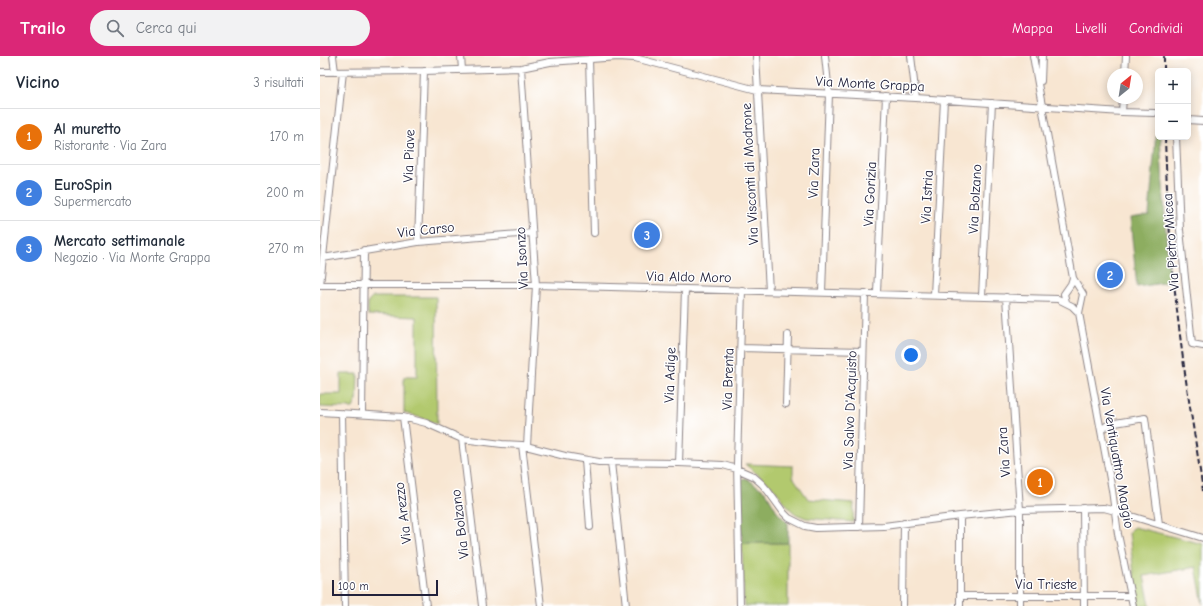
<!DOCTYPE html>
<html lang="it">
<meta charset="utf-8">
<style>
:root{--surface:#fff;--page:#f2f2f3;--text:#1f2937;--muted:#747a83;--line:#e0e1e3;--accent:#db2777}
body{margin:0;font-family:"Comic Neue",sans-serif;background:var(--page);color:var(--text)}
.controls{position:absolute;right:12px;top:12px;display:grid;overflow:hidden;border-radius:6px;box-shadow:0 2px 10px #0003}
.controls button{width:36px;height:36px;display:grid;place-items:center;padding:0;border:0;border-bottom:1px solid var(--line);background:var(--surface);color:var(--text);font:20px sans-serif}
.compass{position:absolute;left:787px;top:12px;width:36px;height:36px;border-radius:50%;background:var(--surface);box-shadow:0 2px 10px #0003;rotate:30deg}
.scale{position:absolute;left:12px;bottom:10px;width:106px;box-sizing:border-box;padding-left:4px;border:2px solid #22223b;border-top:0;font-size:11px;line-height:14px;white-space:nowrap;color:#22223b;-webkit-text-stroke:3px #fff;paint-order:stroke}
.you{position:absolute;left:591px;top:299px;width:14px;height:14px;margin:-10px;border:3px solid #fff;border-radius:50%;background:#1a73e8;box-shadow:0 0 0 6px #1a73e833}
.badge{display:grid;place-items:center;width:26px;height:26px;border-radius:50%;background:var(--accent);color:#fff;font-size:13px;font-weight:700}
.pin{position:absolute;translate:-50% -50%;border:2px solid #fff;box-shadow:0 1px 4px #0006}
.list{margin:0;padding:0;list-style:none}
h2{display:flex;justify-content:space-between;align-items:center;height:52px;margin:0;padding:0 16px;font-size:17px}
h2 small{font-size:13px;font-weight:400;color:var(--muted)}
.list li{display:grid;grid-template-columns:26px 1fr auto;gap:12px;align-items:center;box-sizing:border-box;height:56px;padding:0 16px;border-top:1px solid var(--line)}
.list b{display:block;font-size:15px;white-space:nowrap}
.list p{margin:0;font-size:13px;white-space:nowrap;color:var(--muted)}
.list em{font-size:13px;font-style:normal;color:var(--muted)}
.icon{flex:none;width:22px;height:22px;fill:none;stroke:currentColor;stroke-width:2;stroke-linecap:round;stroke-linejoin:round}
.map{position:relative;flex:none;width:883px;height:550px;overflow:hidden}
header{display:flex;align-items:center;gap:24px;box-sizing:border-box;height:56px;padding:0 20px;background:var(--accent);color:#fff}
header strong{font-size:19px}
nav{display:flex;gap:22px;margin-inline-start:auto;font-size:14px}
.search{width:280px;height:36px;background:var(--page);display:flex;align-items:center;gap:10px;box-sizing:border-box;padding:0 14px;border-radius:22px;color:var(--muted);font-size:15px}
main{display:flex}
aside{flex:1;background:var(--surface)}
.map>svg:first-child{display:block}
.green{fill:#b2c96e;stroke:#6a7654}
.forest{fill:#8dad61;stroke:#58684e}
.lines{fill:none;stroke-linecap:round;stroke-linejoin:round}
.minor-casing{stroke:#8d8486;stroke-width:8}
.minor{stroke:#fff;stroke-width:6}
.rail{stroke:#22223b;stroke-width:2;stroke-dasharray:6 3;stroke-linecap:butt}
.labels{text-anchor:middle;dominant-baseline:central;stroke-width:3;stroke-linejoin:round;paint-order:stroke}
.street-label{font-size:14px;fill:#22223b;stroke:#fff}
</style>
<header>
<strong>Trailo</strong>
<div class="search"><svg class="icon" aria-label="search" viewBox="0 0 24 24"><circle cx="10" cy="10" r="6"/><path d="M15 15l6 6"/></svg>Cerca qui</div>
<nav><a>Mappa</a><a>Livelli</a><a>Condividi</a></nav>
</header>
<main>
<aside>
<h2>Vicino<small>3 risultati</small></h2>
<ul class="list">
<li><span class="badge" style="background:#e8710a">1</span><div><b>Al muretto</b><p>Ristorante · Via Zara</p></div><em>170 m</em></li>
<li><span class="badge" style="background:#3f7fe0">2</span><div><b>EuroSpin</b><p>Supermercato</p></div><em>200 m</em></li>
<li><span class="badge" style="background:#3f7fe0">3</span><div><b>Mercato settimanale</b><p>Negozio · Via Monte Grappa</p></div><em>270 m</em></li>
</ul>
</aside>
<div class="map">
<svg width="883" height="550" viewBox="0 0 883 550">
<rect width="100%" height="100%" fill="#fff"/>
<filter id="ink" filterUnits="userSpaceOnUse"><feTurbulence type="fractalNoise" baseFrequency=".025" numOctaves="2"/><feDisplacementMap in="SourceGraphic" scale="8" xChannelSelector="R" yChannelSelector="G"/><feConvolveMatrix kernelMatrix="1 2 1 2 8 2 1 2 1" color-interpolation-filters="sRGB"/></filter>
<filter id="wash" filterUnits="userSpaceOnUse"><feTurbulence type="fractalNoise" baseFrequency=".012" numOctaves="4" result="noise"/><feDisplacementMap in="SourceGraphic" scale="16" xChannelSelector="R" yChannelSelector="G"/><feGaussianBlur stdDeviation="0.9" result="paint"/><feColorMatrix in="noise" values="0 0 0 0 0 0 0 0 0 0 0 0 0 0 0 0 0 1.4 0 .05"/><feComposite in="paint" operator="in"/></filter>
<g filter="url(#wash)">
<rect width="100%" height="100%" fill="#f8e6d2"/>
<path class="green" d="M53 241H116L117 368 102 362 84 357V321H97V261L48 259V246Z
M21 318H38L37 344 33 352 0 351V338H21Z
M425 408 473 410V421L488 443 534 447 533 466 486 462 476 458 471 454 453 431Z
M814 471 883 488V548L876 511 824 520 830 550H818L809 477 811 473Z
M422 487H468V550H424Z"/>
<path class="forest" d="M838 53V81H840L849 226 817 231 810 162 829 159Z
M426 422 446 436 458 457 468 467V487H422L420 427 422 423Z"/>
</g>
<g filter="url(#ink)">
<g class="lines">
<g class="minor-casing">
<path id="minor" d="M13 0 15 16
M141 0 142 14
M436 0 449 235
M591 0 596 42
M713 0 753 222 763 238 759 257 792 434 798 478 813 550
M269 3 274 177
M201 12 216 229 207 390
M0 16 104 15 201 12 230 6 298 1 315 2 437 34 596 42 802 56 834 57
M805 18 806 0
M721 25 722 0
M802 56 803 42
M868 64 883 65
M856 81 860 174 872 288 883 290
M98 186 104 15
M3 202 98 186 212 177
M0 229H216L738 243 752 250 759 257
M0 229 23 16
M502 236 509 38 505 0
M557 237 566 40
M614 239 624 44
M662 240 672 47
M686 241 700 454V550
M746 246 744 238 751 228 753 222
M421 292 543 295
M466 348 468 279
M0 356 83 361 106 367 142 383 182 388 202 389 245 400 279 406 359 407 403 409 417 413 433 420 442 428 448 435 464 457 469 462 485 470 496 472 564 470 640 460 700 454 784 452 795 455 883 482
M22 357 25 550
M42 358 44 194
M83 361 106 550
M781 374 789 368 825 362 839 468
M142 383 162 550
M202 389 221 550
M265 404 270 471
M291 406 306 550
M359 407 365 233
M763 452 764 550
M539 471 545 237
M640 540H811
M420 550 417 407 422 234
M583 550 584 467
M640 550V460"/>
</g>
<use href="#minor" class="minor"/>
<path class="rail" d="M844 15V0
M845 81C847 150 852 219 861 287 867 337 876 386 883 435"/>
</g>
</g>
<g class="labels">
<g class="street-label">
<text transform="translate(550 28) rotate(3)">Via Monte Grappa</text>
<text transform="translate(89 100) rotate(-88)">Via Piave</text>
<text transform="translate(494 117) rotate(-88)">Via Zara</text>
<text transform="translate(430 118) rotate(-93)">Via Visconti di Modrone</text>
<text transform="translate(550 138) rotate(-87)">Via Gorizia</text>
<text transform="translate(607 141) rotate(-87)">Via Istria</text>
<text transform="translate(655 143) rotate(-87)">Via Bolzano</text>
<text transform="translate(106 174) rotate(-6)">Via Carso</text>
<text transform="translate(851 186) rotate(-94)">Via Pietro Micca</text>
<text transform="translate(202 202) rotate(-93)">Via Isonzo</text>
<text transform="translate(369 221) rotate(1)">Via Aldo Moro</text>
<text transform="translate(350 319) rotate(-88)">Via Adige</text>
<text transform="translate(408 323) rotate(-88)">Via Brenta</text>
<text transform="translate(530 354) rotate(-88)">Via Salvo D'Acquisto</text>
<text transform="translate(684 396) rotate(-94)">Via Zara</text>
<text transform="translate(797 402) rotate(80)">Via Ventiquattro Maggio</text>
<text transform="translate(83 457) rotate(-97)">Via Arezzo</text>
<text transform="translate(140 468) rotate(-97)">Via Bolzano</text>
<text x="726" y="528">Via Trieste</text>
</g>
</g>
</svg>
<div class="controls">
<button>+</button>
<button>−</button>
</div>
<svg class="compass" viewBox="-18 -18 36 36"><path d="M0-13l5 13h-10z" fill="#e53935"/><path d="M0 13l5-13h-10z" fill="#747a83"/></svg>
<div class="scale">100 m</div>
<div class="you"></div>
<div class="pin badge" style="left:720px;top:426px;background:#e8710a">1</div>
<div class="pin badge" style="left:790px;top:219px;background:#3f7fe0">2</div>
<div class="pin badge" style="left:327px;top:179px;background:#3f7fe0">3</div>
</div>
</main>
